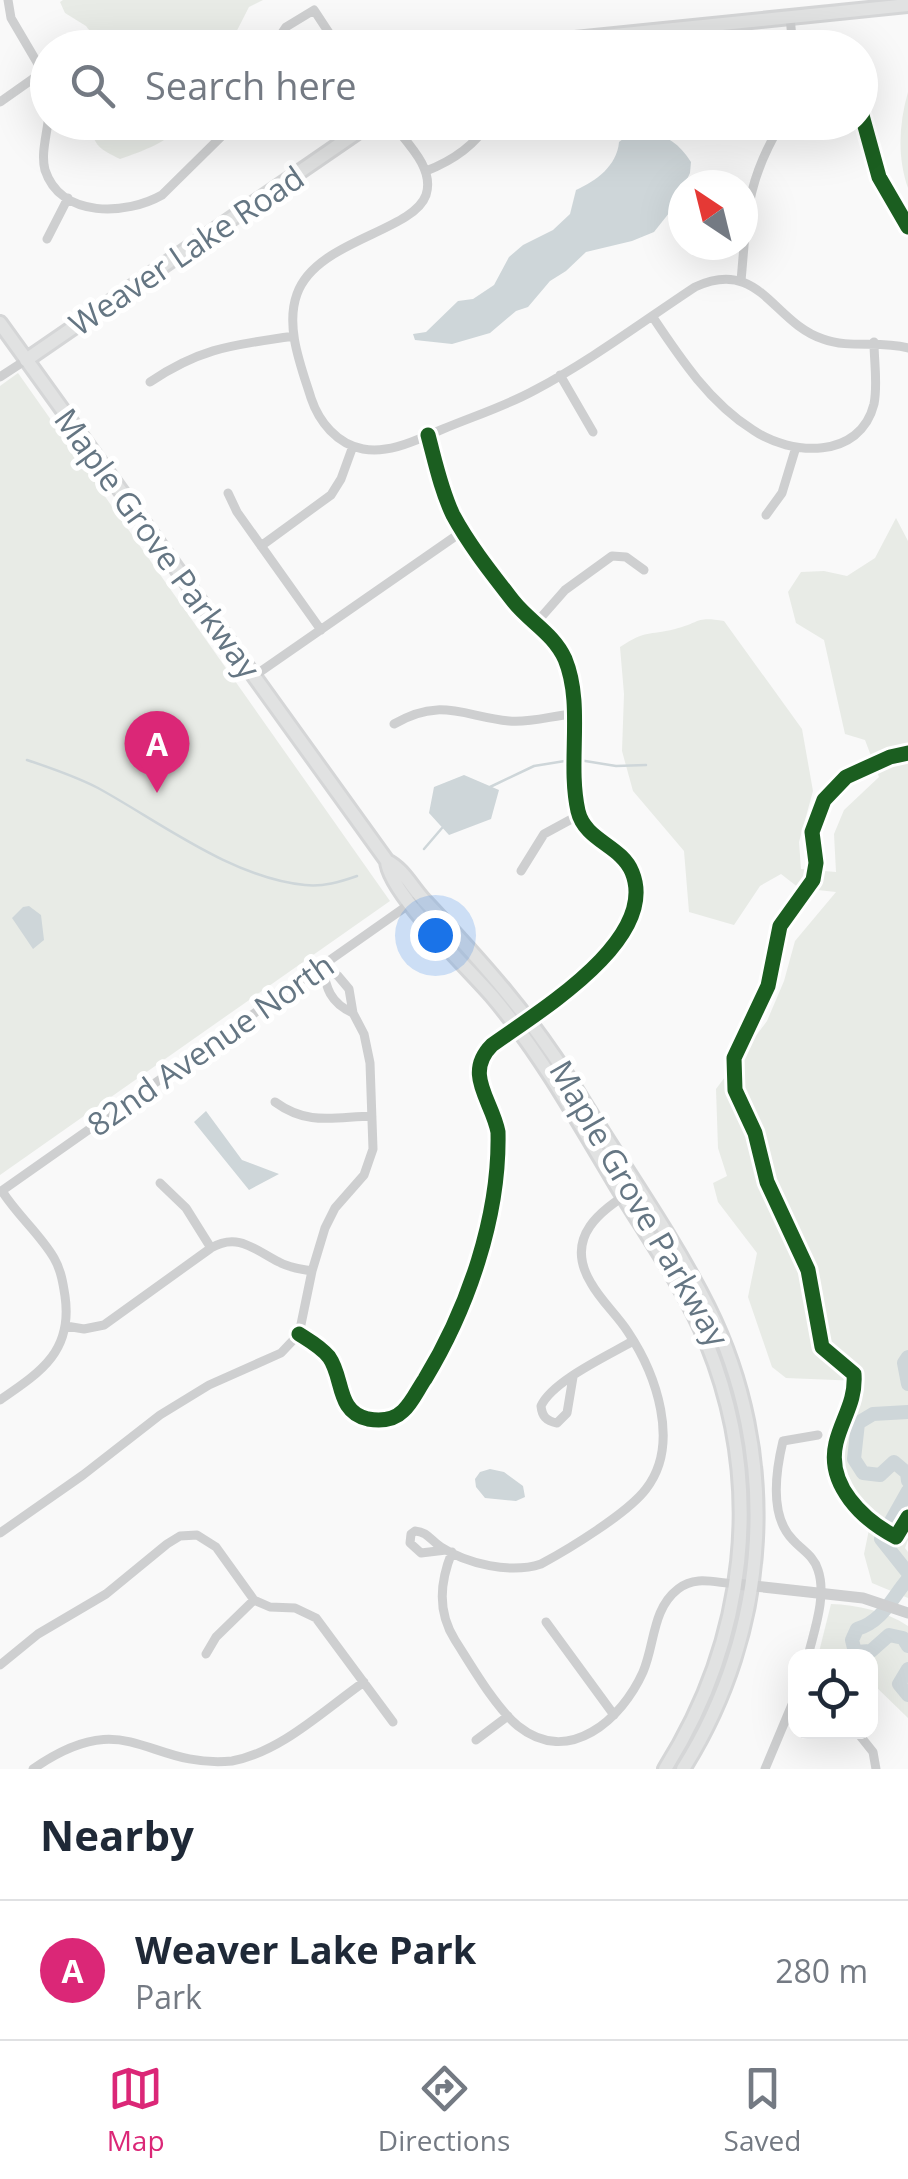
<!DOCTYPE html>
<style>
:root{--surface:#fff;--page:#f6f6f7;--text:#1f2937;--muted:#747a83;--line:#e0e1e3;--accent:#db2777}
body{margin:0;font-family:"Open Sans",sans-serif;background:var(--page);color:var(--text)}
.controls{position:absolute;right:30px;bottom:30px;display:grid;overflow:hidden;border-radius:20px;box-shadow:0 10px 40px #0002}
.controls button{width:90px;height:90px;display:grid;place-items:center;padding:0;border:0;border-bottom:2px solid var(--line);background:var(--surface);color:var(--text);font:50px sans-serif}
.compass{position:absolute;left:668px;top:170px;width:90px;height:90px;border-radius:50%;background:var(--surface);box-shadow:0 10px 40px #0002;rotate:325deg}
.you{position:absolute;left:435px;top:935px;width:35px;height:35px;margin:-25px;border:8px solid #fff;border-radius:50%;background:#1a73e8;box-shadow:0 0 0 15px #1a73e833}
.badge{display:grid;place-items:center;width:65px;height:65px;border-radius:50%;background:var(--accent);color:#fff;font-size:32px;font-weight:700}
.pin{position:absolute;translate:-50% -82px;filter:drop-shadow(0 2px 5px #0008)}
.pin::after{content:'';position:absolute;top:52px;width:35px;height:30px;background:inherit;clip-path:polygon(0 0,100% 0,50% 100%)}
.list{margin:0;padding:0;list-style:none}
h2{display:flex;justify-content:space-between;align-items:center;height:130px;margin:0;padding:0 40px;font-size:42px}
h2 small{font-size:32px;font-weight:400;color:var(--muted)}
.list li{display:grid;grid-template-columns:65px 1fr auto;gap:30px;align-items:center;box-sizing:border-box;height:140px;padding:0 40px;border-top:2px solid var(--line)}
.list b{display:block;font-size:38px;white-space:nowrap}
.list p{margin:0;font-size:32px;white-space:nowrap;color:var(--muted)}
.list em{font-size:32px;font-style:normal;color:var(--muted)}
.icon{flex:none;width:55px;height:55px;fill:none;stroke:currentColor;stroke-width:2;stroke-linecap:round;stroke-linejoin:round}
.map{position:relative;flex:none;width:908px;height:1769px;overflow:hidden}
.search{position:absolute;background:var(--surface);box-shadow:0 10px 40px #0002;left:30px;right:30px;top:30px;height:110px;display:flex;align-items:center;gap:25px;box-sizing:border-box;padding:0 35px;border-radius:55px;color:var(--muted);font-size:38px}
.sheet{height:270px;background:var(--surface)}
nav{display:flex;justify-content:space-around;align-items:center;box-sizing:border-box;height:140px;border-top:2px solid var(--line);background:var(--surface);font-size:28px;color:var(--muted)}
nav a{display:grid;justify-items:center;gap:5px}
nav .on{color:var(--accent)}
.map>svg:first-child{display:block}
.green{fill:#e8ebe6}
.water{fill:#ced6d9}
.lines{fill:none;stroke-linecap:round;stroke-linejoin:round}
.stream{stroke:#ced6d9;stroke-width:2.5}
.river{stroke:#ced6d9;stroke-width:14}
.secondary-casing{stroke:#d5d6d7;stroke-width:18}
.minor{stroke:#cecfd0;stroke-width:9}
.tertiary{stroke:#cecfd0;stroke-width:11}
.secondary{stroke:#e1e2e2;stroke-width:12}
.cycleway-casing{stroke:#fff;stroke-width:21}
.cycleway{stroke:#1b5e20;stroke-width:15}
.labels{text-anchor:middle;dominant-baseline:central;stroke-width:10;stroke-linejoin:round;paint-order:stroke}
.street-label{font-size:32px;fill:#657683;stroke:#fff}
</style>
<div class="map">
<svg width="908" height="1769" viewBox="0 0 908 1769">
<rect width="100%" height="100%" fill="#f9f9f9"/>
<path class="green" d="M63 0H263L249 7 228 48 102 47 86 26 65 13 60 2Z
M908 92V188C897 156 899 124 908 92Z
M90 123V122L183 123C169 142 143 151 120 159 100 149 94 147 90 123Z
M18 373 390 901 0 1175V386Z
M896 518 908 541V1540L905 1548 908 1552V1598L872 1583 864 1554 872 1515C859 1495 839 1468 843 1443 847 1422 857 1402 860 1381L786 1378 772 1367 748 1297 757 1253 718 1202 713 1183 727 1176 718 1148 716 1089 767 1021 784 981 795 941 836 892 799 888 781 874 760 886 734 925 689 912 684 851 633 791 622 751 624 694 620 647C648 629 647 636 675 629 700 623 695 616 724 621L802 729 813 791 799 842 801 869 836 872 834 834 844 810 879 777 865 740 845 734 824 640 796 623 788 592 801 572 824 571 847 576 875 558Z
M831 1604C857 1605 886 1611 908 1626V1718L871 1682 870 1656H828L819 1652Z"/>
<path class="water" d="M646 131C666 135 680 144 691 162L690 173 673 208 654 232 632 241 586 252 566 271 550 281 528 307 516 311 490 333 452 344 415 340 413 334 426 332 458 301 473 299 494 285 509 257 523 245 553 230 570 214 576 190C596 181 617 166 619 142L631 133Z
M464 775 499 790 491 819 449 835 429 813 434 787Z
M29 906 41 915 44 940 33 949 12 918 23 907Z
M206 1111 242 1160 279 1174 249 1190 194 1122Z
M490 1469 504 1472 523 1486 525 1497 516 1501 485 1498 476 1487 475 1479 480 1472Z"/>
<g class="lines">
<path class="stream" d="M27 760C51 768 75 776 98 788 160 822 232 878 305 885 323 887 340 882 357 876
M579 760 616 766 646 765
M490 787 534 766 571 760
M424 849 442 828"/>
<path class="river" d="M908 1357 904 1363 908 1384
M908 1412 873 1414 858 1423 854 1459 863 1473 880 1475 894 1462 907 1473 908 1481
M908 1491 881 1539 908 1573
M908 1579C891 1599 883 1621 857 1629L852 1640 855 1652 871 1651 889 1635 903 1638 908 1646
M908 1669 899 1684 908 1695"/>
<g class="secondary-casing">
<path id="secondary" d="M528 48 575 39 908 5
M0 323 387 861C403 869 411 886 423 899 483 963 532 1017 578 1093 621 1164 671 1233 708 1307 781 1454 771 1630 683 1769
M26 360 372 122
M387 861C388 892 469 969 492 996 541 1054 578 1121 617 1186 648 1237 684 1287 707 1343 765 1486 746 1640 665 1769"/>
</g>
<path class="minor" d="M8 0 11 18 48 81
M790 17 793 48
M272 48 286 27 314 10 339 48
M0 102 44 71
M48 122C46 138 41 155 45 170 61 219 127 215 162 195L236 122
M391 122C406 142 435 168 426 195 413 232 316 240 297 294 285 327 301 366 311 398 319 422 337 444 363 449 391 454 418 439 443 429 474 416 506 406 535 390 590 361 642 322 695 287 760 257 772 322 823 339 850 349 880 340 908 348
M759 122 775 133
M426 171C452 161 474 147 489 122
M47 239 68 198
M741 281C747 214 746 182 782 122
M652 316C680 358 709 402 753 430 791 456 860 460 874 404 878 384 874 362 874 342
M560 375 593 432
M0 377 26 360
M150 382C202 347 234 345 294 336
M228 493 237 512 321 630
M766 515 782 493 796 447
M261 546 331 495 341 479 353 446
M536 623 565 590 612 556 626 557 644 570
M254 676 463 531
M394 724C440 697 463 716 509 721 530 723 551 716 572 714
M521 871 544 834 579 815
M322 965C326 988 330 1003 353 1013
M275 1102C308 1126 334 1117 372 1116
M160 1183 186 1208 211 1248
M0 1192 414 901
M66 1326 84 1329 104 1325 211 1248C238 1232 255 1250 279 1262 289 1268 301 1269 312 1271
M299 1334C310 1341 321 1347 329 1357 344 1378 336 1412 368 1419 380 1421 394 1420 403 1411 412 1403 418 1389 425 1379 468 1308 500 1216 498 1132 492 1100 463 1074 492 1045 536 1013 660 940 632 872 621 845 585 841 578 811 567 762 584 705 565 659 554 634 530 622 514 602 493 575 469 545 453 515 441 490 435 461 428 435
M573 1377 567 1413 557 1423C546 1421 542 1416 541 1406 552 1381 609 1355 633 1341
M0 1400C41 1372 73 1351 65 1296 63 1283 61 1270 54 1258 40 1234 17 1215 2 1191
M0 1533 83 1475 160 1415 209 1385 281 1353 299 1334 312 1271 325 1228 335 1208 364 1175 373 1149 370 1063 364 1034 353 1013 349 989 338 976 322 965
M446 1550 421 1553 410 1543 411 1534 415 1531C428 1532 430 1540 441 1547 467 1564 511 1574 541 1564 569 1549 628 1513 646 1489 681 1444 656 1374 628 1332 617 1315 601 1301 591 1283 563 1237 601 1209 637 1188
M452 1552C440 1582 437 1611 455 1640 471 1665 495 1707 518 1726 569 1767 622 1719 643 1672 655 1644 652 1609 678 1589 696 1575 715 1583 736 1584
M546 1622 614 1715
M206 1654 216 1637 254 1600
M808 1656C814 1631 827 1596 818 1570 814 1556 802 1550 793 1540 769 1516 776 1470 783 1441L818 1435
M0 1665 38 1634 106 1594 167 1544 180 1536 197 1535 216 1547 254 1600 270 1607 295 1608 316 1618 393 1722
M857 1732 873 1752 876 1769
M476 1740 508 1716
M33 1769C128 1703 146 1769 232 1761 281 1752 324 1710 364 1682
M765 1769 796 1695"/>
<path class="tertiary" d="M736 1584 863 1598 908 1613"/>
<use href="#secondary" class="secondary"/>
<g class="cycleway-casing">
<path id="cycleway" d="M860 108 879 177 908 227
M908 753 890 757 846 777 824 800 812 832 816 863 813 880 780 926 768 986 734 1058 735 1090 755 1133 767 1182 808 1270 822 1347 854 1374C856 1402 842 1418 836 1443 826 1485 863 1520 896 1537L908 1517
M299 1334C310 1341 321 1347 329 1357 344 1378 336 1412 368 1419 380 1421 394 1420 403 1411 412 1403 418 1389 425 1379 468 1308 500 1216 498 1132 492 1100 463 1074 492 1045 536 1013 660 940 632 872 621 845 585 841 578 811 567 762 584 705 565 659 554 634 530 622 514 602 493 575 469 545 453 515 441 490 435 461 428 435"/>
</g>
<use href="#cycleway" class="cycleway"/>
</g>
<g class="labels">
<g class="street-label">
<text transform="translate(186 250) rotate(-34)">Weaver Lake Road</text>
<text transform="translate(158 543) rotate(54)">Maple Grove Parkway</text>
<text transform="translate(210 1044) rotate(-35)">82nd Avenue North</text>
<text transform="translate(640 1203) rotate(60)">Maple Grove Parkway</text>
</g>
</g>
</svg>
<div class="controls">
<button><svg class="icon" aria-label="locate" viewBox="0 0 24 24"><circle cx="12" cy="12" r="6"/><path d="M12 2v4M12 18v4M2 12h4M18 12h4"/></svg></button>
</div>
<svg class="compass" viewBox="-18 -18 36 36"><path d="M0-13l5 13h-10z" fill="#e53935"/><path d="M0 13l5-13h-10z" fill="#747a83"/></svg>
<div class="you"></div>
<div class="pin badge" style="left:157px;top:793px">A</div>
<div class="search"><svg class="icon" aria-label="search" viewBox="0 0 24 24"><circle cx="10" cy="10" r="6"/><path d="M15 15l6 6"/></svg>Search here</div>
</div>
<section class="sheet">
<h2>Nearby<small></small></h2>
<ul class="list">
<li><span class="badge">A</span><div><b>Weaver Lake Park</b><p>Park</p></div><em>280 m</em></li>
</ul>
</section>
<nav>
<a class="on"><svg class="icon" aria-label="map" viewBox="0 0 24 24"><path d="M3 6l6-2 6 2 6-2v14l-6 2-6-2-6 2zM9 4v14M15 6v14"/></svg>Map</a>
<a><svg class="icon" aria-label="directions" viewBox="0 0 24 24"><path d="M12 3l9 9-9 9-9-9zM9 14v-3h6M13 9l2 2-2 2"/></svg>Directions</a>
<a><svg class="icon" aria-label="saved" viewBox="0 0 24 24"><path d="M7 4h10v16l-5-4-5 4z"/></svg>Saved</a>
</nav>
